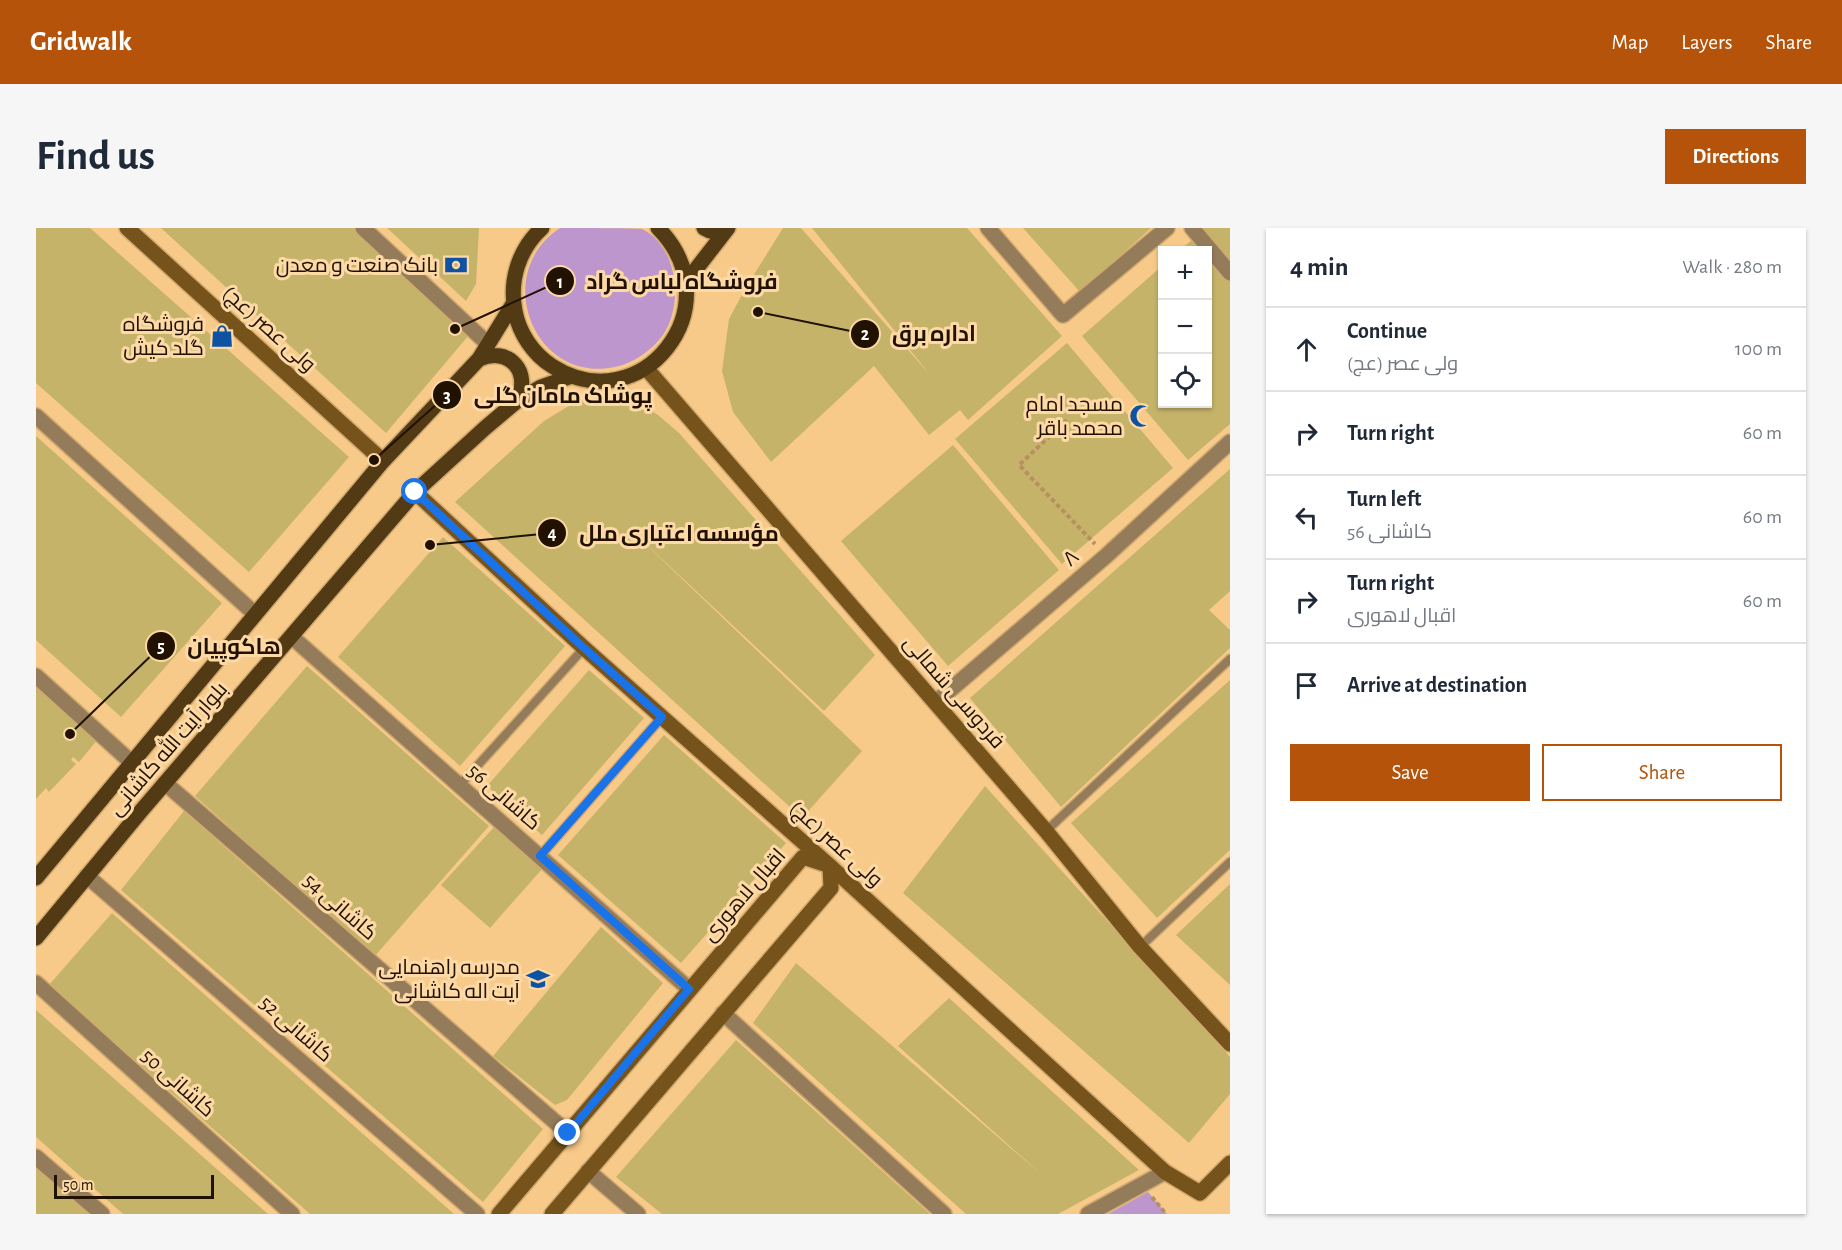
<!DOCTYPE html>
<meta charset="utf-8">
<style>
:root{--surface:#fff;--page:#f6f6f7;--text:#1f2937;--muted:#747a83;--line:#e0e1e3;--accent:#b45309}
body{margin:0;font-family:"Alegreya Sans",Cairo,sans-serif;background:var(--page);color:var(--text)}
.controls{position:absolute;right:18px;top:18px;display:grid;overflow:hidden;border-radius:0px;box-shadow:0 2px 4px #0004}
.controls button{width:54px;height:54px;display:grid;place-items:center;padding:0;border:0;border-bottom:2px solid var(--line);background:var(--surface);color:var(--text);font:30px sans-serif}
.scale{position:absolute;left:18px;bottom:15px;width:160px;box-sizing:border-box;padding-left:6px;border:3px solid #211100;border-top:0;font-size:16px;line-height:21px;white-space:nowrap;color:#211100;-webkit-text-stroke:4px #fdd9a6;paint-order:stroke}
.stop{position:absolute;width:18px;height:18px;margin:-14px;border:4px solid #1a73e8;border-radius:50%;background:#fff}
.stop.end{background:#1a73e8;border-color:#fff;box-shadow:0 2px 6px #0008}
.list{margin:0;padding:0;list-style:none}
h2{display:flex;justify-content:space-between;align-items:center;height:78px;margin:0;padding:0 24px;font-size:26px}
h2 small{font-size:20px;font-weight:400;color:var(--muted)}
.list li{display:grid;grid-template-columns:39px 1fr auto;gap:18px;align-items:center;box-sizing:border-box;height:84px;padding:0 24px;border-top:2px solid var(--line)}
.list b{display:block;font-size:22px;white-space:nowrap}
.list p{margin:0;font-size:20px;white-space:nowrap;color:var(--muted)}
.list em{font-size:20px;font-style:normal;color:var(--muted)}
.actions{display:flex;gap:12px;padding:18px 24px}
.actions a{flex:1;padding:14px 0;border:2px solid var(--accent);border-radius:0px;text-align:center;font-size:21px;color:var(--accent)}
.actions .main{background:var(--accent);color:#fff}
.icon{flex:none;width:33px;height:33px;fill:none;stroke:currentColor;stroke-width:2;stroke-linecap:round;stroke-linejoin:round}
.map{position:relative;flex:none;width:1194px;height:986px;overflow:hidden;border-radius:0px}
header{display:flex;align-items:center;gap:36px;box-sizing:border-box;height:84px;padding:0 30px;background:var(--accent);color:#fff}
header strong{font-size:28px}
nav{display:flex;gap:33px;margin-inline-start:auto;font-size:21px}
.intro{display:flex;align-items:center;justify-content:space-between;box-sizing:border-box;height:144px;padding:0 36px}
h1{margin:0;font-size:42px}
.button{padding:15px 27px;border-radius:0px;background:var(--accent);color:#fff;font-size:21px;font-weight:700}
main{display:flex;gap:36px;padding:0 36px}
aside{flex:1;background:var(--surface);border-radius:0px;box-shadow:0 2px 4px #0004}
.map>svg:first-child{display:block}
.green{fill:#bd96cd}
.building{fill:#c5b369}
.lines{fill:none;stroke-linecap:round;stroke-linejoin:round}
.lane-casing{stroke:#d0a970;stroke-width:11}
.street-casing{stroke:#d0a970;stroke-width:18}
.secondary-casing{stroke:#d0a970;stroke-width:18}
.primary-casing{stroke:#d0a970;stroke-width:18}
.path{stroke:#b6915f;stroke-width:4;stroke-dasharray:4.5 3;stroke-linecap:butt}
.lane{stroke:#947c5b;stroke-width:8}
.street{stroke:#947c5b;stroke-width:15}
.secondary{stroke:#75531b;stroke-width:15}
.primary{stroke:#523a14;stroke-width:15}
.route{stroke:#1a73e8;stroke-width:8}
.labels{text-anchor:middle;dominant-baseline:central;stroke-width:6;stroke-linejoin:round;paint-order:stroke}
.poi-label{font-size:21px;fill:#211100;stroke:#fdd9a6;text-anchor:end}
.street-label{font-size:21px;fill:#211100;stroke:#fdd9a6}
.leader{fill:none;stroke:#211100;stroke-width:2}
.callout-dot{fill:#211100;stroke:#fdd9a6;stroke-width:2}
.mark-label{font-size:18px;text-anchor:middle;font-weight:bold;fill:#fff}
.callout-label{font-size:22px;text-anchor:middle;font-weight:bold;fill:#211100;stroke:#fdd9a6;stroke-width:6;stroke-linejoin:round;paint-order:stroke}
</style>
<header>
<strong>Gridwalk</strong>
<nav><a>Map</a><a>Layers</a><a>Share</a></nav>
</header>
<div class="intro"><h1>Find us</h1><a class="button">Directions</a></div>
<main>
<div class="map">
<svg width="1194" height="986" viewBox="0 0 1194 986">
<rect width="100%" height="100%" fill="#f7ca89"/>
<path class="green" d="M524 0C538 0 598 0 606 1 642 19 648 76 627 107 615 123 598 135 579 139 497 156 455 45 524 0Z
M1112 964 1131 986H1072Z"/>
<path class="building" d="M0 0H54L313 229 213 344 0 155Z
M125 0H317L433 107 350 205Z
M351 0H443L440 56 430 73Z
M747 0H765L895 148 776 0H931L1026 108 932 192 924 182 893 207 838 138 735 234 697 184 686 143 693 91 709 61Z
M987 0H1115L1044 64Z
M1164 0H1194V48Z
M1157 11 1167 22H1144Z
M1172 28 1194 54V196L1152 232 1046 108 1126 38V176H1172Z
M1031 115 1137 240 1026 336 919 211Z
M552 170 605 176 622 187 643 205 839 427 788 483 594 301 826 523 766 590 419 274 508 193 531 179Z
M0 208 186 375 85 489 0 412Z
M917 217 1023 342 912 438 805 313Z
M1194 241V363L1173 382 1194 402V420L1025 579 934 470Z
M407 309 529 418 424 538 302 429Z
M271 438 453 598 338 729 159 568Z
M553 442 608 490 506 607 451 558Z
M0 445 62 511 43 534 37 529 35 532 40 536 13 564 10 560 0 571Z
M1194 452V622L1121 690 1035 595Z
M628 507 750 615 645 735 522 627Z
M949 558 1194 829V866L1153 915 867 665Z
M148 583 507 901 447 974 85 662Z
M460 597 507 640 454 700 405 657Z
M1194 656V757L1140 707Z
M76 685 418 986H274L13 757Z
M565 699 627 755 531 872 519 877 457 828Z
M760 735 1005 946 862 818 913 770 1103 942 1022 986H930L717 795Z
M0 782 232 986H87L0 909Z
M700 812 894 986H626L580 949Z
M0 938 55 986H0Z"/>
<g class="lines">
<g class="lane-casing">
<path id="lane" d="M423 558 548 420
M1010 603 1194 431
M504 628 626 489
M1104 719 1194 634"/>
</g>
<g class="street-casing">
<path id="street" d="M327 0 452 116
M952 0 1027 87 1131 0
M1156 0 1194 45
M0 188 219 386
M256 409 653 761
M0 448 95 534
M900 474 1070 328 1194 214
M129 555 532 905
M51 648 441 986
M0 755 256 986
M687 785 908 986
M0 929 66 986
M552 943 602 986
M1052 986 1129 944"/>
</g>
<g class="secondary-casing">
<path id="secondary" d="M91 0 347 233
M610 140 1010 603 1104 719 1194 816
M379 264 548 420 794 638 1129 944 1164 965 1194 935
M463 986 767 629 794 638 795 660 516 986"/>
</g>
<g class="primary-casing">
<path id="primary" d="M506 0C483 21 473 52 479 83 483 105 497 126 516 138 605 195 699 78 622 0
M668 0 674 3 687 0
M650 54 692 0
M443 131C473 118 496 144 481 173
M0 650 347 233 443 131 477 76
M0 710 105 583 379 264 449 200 481 173 505 159 536 148"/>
</g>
<path class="path" d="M1031 192 983 237 1059 316
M1116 969 1130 986"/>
<use href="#lane" class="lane"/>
<use href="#street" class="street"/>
<use href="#secondary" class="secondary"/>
<use href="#primary" class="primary"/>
</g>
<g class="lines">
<path class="route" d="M379 264 548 420 626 489 504 628 653 761 532 905"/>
</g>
<defs>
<g id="bank-bare" transform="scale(1.8)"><path d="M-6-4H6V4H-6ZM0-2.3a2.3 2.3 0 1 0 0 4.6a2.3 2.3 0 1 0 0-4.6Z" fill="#0e53a3" stroke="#fdd9a6" stroke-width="2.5" paint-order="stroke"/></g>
<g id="shop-bare" transform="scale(1.8)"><path d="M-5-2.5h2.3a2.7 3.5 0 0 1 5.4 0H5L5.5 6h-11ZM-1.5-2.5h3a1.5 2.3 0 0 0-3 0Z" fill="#0e53a3" stroke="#fdd9a6" stroke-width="2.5" paint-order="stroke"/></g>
<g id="mosque-bare" transform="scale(1.8)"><path d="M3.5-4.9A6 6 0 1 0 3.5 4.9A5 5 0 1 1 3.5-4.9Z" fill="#0e53a3" stroke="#fdd9a6" stroke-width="2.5" paint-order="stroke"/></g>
<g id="school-bare" transform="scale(1.8)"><path d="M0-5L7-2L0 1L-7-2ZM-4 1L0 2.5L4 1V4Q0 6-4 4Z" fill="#0e53a3" stroke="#fdd9a6" stroke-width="2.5" paint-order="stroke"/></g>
</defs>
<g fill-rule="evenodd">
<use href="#bank-bare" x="420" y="37"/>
<use href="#shop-bare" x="186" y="108"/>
<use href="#mosque-bare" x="1105" y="188"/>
<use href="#school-bare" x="502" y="751"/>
</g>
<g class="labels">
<g class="poi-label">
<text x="402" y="37">بانک صنعت و معدن</text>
<text x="168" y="96">فروشگاه<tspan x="168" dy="24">گلد کیش</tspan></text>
<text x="1087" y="176">مسجد امام<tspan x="1087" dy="24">محمد باقر</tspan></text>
<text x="484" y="739">مدرسه راهنمایی<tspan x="484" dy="24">آیت اله کاشانی</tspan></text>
</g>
<g class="street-label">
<text transform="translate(233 101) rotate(42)">ولی عصر (عج)</text>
<text transform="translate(1035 330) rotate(-41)">۸</text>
<text transform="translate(918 464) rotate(49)">فردوسی شمالی</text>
<text transform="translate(132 521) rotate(-49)">بلوار آیت الله کاشانی</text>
<text transform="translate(468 569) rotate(41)">کاشانی 56</text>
<text transform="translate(800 616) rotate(42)">ولی عصر (عج)</text>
<text transform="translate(708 667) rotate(-49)">اقبال لاهوری</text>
<text transform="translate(304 679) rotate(41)">کاشانی 54</text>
<text transform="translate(260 801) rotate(41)">کاشانی 52</text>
<text transform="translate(142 855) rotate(42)">کاشانی 50</text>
</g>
</g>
<path class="leader" d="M419 101L524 53M722 84L829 106M338 232L411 167M394 317L516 305M34 506L125 418"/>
<g class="callout-dot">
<circle cx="419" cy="101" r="6"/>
<circle cx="722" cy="84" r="6"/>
<circle cx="338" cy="232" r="6"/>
<circle cx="394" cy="317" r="6"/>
<circle cx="34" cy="506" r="6"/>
<circle cx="524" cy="53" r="15"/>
<circle cx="829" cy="106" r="15"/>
<circle cx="411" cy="167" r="15"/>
<circle cx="516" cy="305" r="15"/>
<circle cx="125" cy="418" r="15"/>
</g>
<g class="mark-label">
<text x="524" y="60">1</text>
<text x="829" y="112">2</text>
<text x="411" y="174">3</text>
<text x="516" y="311">4</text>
<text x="125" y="424">5</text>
</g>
<g class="callout-label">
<text x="646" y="61">فروشگاه لباس گراد</text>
<text x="898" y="113">اداره برق</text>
<text x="527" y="175">پوشاک مامان گلی</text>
<text x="643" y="313">مؤسسه اعتباری ملل</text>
<text x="198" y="426">هاکوپیان</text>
</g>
</svg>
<div class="controls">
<button>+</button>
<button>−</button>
<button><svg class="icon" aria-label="locate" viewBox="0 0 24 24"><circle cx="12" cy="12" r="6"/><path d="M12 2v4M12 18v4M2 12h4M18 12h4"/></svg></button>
</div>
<div class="scale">50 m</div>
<div class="stop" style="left:379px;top:264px"></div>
<div class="stop end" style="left:532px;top:905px"></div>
</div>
<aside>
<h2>4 min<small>Walk · 280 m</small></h2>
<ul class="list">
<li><svg class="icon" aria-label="ahead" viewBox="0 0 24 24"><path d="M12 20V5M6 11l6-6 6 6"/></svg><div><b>Continue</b><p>ولی عصر (عج)</p></div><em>100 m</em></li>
<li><svg class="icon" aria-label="right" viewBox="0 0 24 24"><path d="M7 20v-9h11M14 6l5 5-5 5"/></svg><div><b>Turn right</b></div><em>60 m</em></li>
<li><svg class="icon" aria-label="left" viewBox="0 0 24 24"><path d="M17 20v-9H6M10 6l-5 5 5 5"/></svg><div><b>Turn left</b><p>کاشانی 56</p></div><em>60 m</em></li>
<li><svg class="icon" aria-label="right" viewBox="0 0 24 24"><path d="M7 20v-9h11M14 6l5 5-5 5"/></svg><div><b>Turn right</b><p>اقبال لاهوری</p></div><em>60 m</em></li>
<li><svg class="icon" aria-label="arrive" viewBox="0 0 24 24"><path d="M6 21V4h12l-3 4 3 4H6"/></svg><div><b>Arrive at destination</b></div></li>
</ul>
<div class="actions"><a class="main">Save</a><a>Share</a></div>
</aside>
</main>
